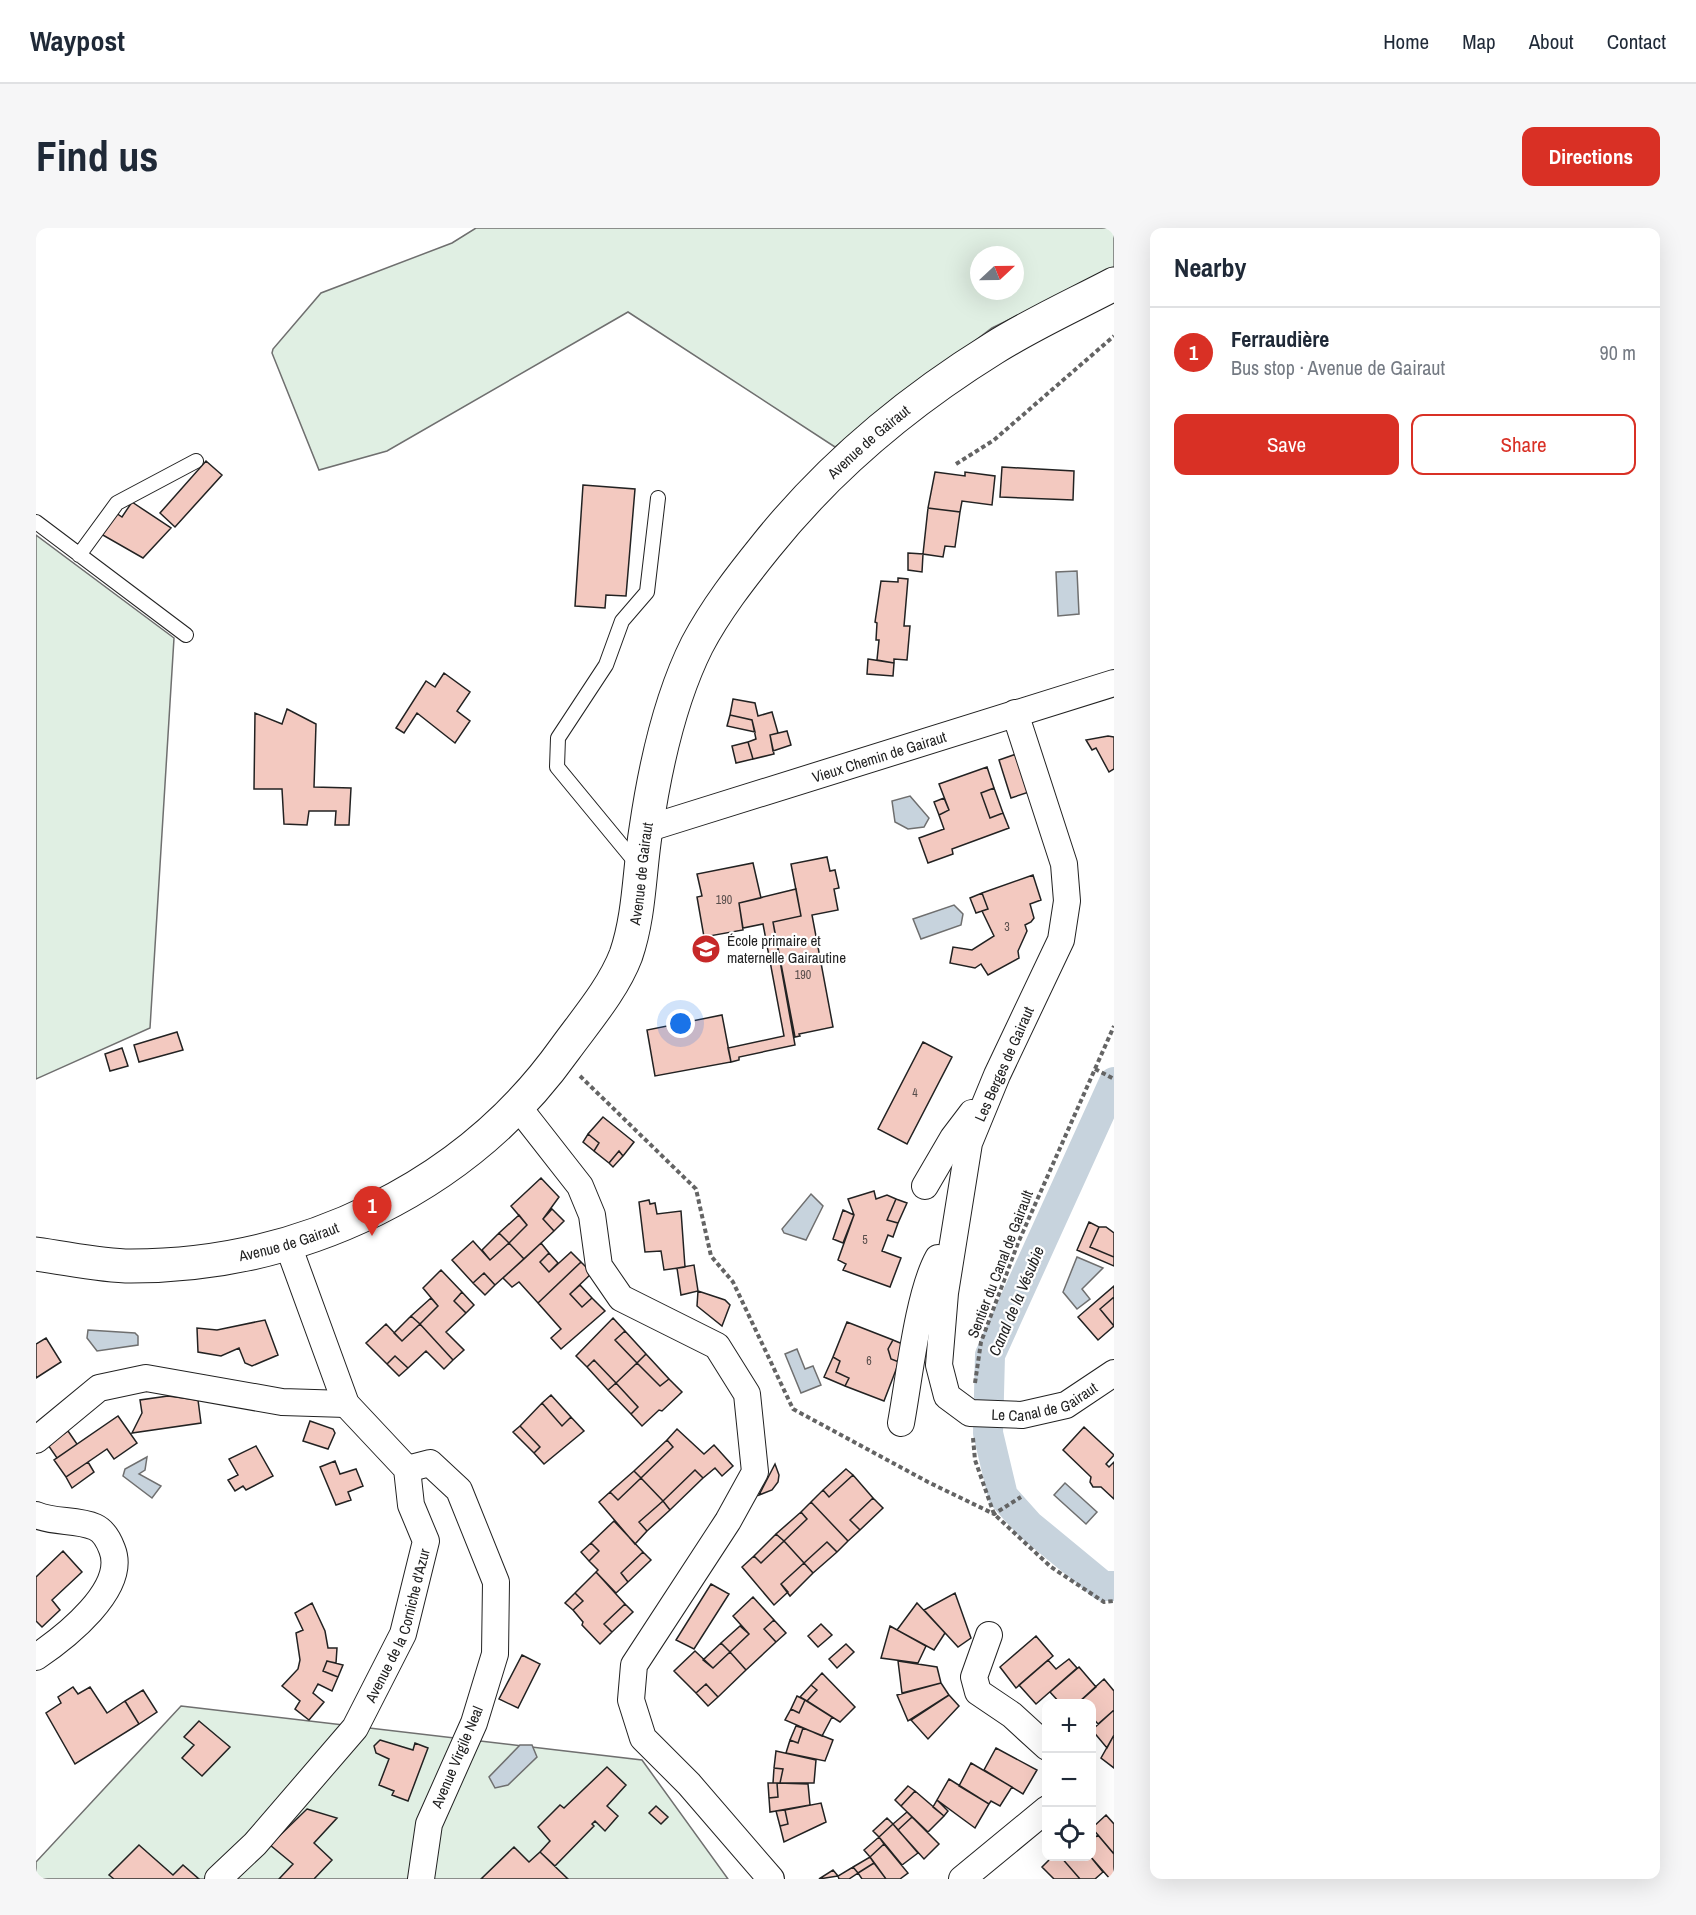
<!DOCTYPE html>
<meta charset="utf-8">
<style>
:root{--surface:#fff;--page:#f6f6f7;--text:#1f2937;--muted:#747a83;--line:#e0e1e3;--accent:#d93025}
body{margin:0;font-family:"Archivo Narrow",sans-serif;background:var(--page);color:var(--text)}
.controls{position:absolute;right:18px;bottom:18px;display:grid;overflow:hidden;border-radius:12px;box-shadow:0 6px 24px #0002}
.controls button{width:54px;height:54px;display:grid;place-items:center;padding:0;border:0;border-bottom:2px solid var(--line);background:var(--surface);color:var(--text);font:30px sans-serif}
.compass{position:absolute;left:934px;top:18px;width:54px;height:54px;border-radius:50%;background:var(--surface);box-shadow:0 6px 24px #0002;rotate:68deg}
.you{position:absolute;left:645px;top:796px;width:21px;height:21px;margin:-15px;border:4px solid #fff;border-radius:50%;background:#1a73e8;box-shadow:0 0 0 9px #1a73e833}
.badge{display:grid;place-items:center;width:39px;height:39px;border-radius:50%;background:var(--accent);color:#fff;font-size:20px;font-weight:700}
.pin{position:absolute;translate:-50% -50px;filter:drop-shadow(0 2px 3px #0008)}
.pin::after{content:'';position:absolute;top:32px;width:21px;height:18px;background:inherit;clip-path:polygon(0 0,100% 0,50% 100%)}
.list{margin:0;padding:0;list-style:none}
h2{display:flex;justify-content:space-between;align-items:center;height:78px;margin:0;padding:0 24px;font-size:26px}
h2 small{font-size:20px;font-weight:400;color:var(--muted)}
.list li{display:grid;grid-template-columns:39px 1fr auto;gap:18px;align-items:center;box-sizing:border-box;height:90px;padding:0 24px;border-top:2px solid var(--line)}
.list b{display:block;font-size:22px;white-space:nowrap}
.list p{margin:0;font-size:20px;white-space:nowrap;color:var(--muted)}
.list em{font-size:20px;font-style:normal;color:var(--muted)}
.actions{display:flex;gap:12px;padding:18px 24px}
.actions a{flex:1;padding:14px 0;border:2px solid var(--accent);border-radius:12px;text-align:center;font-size:21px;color:var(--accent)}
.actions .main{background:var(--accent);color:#fff}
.icon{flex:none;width:33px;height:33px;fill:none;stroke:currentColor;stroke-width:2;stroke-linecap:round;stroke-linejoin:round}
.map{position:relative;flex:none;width:1078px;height:1651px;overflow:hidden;border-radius:12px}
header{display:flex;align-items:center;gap:36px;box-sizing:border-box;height:84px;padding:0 30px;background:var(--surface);border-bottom:2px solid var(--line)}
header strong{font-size:28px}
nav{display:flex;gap:33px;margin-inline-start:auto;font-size:21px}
.intro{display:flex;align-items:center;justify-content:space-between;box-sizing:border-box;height:144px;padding:0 36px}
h1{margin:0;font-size:42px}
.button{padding:15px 27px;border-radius:12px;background:var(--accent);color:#fff;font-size:21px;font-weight:700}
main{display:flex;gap:36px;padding:0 36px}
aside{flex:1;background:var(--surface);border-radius:12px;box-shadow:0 6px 24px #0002}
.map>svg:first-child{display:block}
.green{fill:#e0efe3;stroke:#6f6f6f;stroke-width:1.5;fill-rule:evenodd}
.water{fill:#c7d3dd;stroke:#6f6f6f;stroke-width:1.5}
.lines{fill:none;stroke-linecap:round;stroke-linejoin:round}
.canal{stroke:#c7d3dd;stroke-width:30}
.building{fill:#f3c9c0;stroke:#222;stroke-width:1.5}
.lane-casing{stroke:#222;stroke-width:16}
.street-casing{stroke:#222;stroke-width:28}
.secondary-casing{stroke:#222;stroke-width:35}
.path{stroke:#646464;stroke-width:4;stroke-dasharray:4.5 3;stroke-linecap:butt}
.lane{stroke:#fff;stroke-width:14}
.street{stroke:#fff;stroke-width:26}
.secondary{stroke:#fff;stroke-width:33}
.labels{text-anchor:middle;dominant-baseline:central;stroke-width:4.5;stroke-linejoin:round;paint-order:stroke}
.number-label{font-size:12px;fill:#564c4a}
.street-label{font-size:15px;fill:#222;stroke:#fff}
.poi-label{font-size:15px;fill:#222;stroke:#fff;text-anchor:start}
.water-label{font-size:16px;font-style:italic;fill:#222;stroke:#fff}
</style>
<header>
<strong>Waypost</strong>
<nav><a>Home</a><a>Map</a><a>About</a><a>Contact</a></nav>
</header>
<div class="intro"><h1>Find us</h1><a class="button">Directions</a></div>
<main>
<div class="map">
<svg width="1078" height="1651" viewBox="0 0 1078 1651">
<rect width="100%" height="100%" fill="#fff"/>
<path class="green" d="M440 0H1078V40L956 100 799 219 592 84 351 223 283 242 236 125 237 121 285 65 416 15ZM943 27H979V63H943Z
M0 307 138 410 114 800 0 851Z
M145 1478 606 1532 692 1651H0V1634Z"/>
<path class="water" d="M1041 343 1043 386 1022 388 1020 344Z
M874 568 893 590 888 599 872 601 859 594 856 573Z
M918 677 927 686 925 697 885 711 877 691Z
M775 966 787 978 770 1012 748 1005 746 1001Z
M1041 1029 1067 1040 1046 1061 1054 1071 1041 1081 1027 1064Z
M52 1102 99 1105 102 1108V1117L61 1123 51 1110Z
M761 1121 769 1141 777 1138 785 1157 765 1165 749 1126Z
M111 1229 109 1242 103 1246 125 1258 116 1270 87 1248 89 1241Z
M1029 1255 1061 1284 1050 1296 1018 1267Z
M484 1517H496L501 1529 472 1557 459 1560 453 1549Z"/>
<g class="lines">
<path class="canal" d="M1078 854 954 1127 952 1205 967 1268 993 1297 1067 1358H1078"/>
</g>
<path class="building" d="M170 233 186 247 139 299 124 285Z
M966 239 1038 243 1037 272 964 269Z
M899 244 929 248V244L959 248 956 277 926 273 924 284 892 280Z
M547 257 599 261 590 368 570 367 569 380 539 378Z
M96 274 135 300 107 330 65 306 80 285 86 289Z
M892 280 924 284 919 319 909 318 907 329 887 326Z
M872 325 887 326 886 344 872 342Z
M862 350 872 351 868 398H874L871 432 858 431V435L841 432 843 412H840L841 395 839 394 845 353 862 354Z
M832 431 858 435 857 448 831 446Z
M408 445 434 464 421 483 434 493 419 515 381 485 368 505 360 500 390 453 399 459Z
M697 471 719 475 722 488 736 484 742 505 734 507 738 526 717 531 712 514 720 511 716 492 694 487Z
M251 481 280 496 278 559 315 560 313 597H299L300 583H273L271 597 248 596 246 561H218L219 485 246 496Z
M694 487 716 492 719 504 691 498Z
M751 503 755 517 737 523 734 507Z
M1072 508 1078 509V541L1073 544 1060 520 1056 522 1050 512Z
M712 514 717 531 700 535 696 518Z
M983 525 993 564 975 570 963 532Z
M951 539 958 560 945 565 954 590 967 585 973 600 916 621 917 626 892 635 883 610 908 601 903 587 913 582 903 556Z
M958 560 967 585 954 590 945 565Z
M908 570 913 582 903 587 898 574Z
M791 629 794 643 799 642 803 660 798 661 802 682 776 687 797 799 763 806 764 808 759 809 737 694 765 688 755 636Z
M717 635 725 670 703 675 707 702 668 709 661 669 666 668 661 646Z
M997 647 1005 672 994 676 998 690 995 694 989 697 991 703 982 723 983 730 952 747 945 736 939 740 914 735 917 719 936 722 958 708 946 683 952 681 946 665Z
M760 661 765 688 737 694 759 817 703 829V832L695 834 692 820 748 808 727 696 707 700 703 675Z
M946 665 952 681 940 685 934 670Z
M686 787 695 834 619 848 611 802Z
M141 804 147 822 103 834 98 817Z
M887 814 916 829 871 916 842 901Z
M86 820 92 838 74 843 69 826Z
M567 889 598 914 587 928 583 923 573 935 558 923 563 915 552 906Z
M552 906 563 915 558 923 547 914Z
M583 923 587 928 577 939 573 935Z
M505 950 523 969 507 991 518 1003 488 1031 473 1015 491 997 475 978Z
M838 963 840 971 851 967 860 971 851 992 862 995 857 1009 852 1007 846 1023 865 1030 854 1059 807 1042 810 1036 802 1032 818 987 812 971Z
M860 971 871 975 862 995 851 992Z
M613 972 614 976 619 975 621 986 645 983 649 1039 628 1042 625 1023 609 1024 603 974Z
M516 981 528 993 518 1003 507 991Z
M807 982 818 987 807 1015 797 1011Z
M483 987 491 997 473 1015 463 1005Z
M1053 994 1063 999 1054 1019 1078 1029V1038L1041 1022Z
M1063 999H1070L1078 1005V1029L1054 1019Z
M463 1005 473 1015 454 1032 446 1022Z
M437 1013 454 1032 473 1015 488 1031 459 1057 448 1045 437 1055 416 1032Z
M505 1015 513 1025 504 1034 513 1044 535 1024 545 1034 502 1075 483 1054 476 1059 467 1050Z
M513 1025 522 1035 513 1044 504 1034Z
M545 1034 556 1045 534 1066 546 1079 556 1070 569 1083 525 1121 515 1110 525 1101 502 1075Z
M658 1037 662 1063 645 1067 641 1040Z
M405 1042 426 1064 418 1073 430 1085 410 1104 428 1122 417 1132 384 1096 402 1078 387 1060Z
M448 1045 459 1057 449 1067 437 1055Z
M544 1057 556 1070 546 1079 534 1066Z
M1078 1058V1069L1064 1081 1078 1098 1062 1112 1042 1089Z
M662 1063 689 1072 694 1077 686 1098 661 1078Z
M426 1064 438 1077 430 1085 418 1073Z
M1078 1069V1098L1064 1081Z
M395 1070 402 1078 384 1096 375 1088Z
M375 1088 384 1096 366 1113 358 1105Z
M577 1090 589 1103 579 1112 601 1135 580 1155 558 1132 551 1139 540 1128Z
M229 1092 242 1127 216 1138 209 1135 203 1120 185 1128 162 1124 161 1100 181 1102Z
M811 1094 857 1112 852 1121 855 1131 863 1134 848 1173 809 1158 813 1150 800 1144 804 1133 797 1129Z
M350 1096 366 1113 384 1096 417 1132 408 1141 390 1123 372 1140 359 1128 351 1136 330 1115Z
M589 1103 610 1126 601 1135 579 1112Z
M10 1110 25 1134 0 1150V1116Z
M857 1112 869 1117 863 1134 855 1131 852 1121Z
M610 1126 633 1151 624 1158 601 1135Z
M359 1128 372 1140 363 1148 351 1136Z
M797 1129 804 1133 800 1144 813 1150 809 1158 788 1149Z
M558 1132 580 1155 572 1162 551 1139Z
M601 1135 624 1158 633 1151 646 1164 626 1183 623 1182 606 1198 595 1186 602 1179 580 1155Z
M580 1155 602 1179 595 1186 572 1162Z
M515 1167 535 1189 526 1198 506 1175Z
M132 1168 162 1172 165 1195 96 1205 106 1185 104 1172Z
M506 1175 526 1198 535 1189 548 1203 508 1236 498 1225 504 1219 484 1198Z
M82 1188 101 1215 78 1231 71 1221 30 1249 18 1232Z
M274 1193 297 1201 299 1205 292 1221 267 1213Z
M484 1198 504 1219 498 1225 477 1204Z
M1048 1199 1078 1227 1070 1236 1073 1239 1078 1234V1271L1065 1259H1057L1054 1254 1055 1249 1027 1222Z
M641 1201 668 1226 678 1217 697 1238 686 1248 679 1240 667 1250 659 1242 627 1273 605 1250 637 1219 631 1212Z
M32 1203 41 1216 21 1230 12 1217Z
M631 1212 637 1219 605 1250 598 1243Z
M220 1218 237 1248 210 1262 207 1258 199 1263 192 1252 202 1247 193 1231Z
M299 1233 304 1246 320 1241 327 1258 312 1264 315 1272 300 1277 284 1239Z
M52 1234 58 1244 36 1260 30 1249Z
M739 1236 743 1247 742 1254 736 1262 723 1267Z
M810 1241 817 1247 793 1269 787 1262Z
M659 1242 667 1250 634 1282 627 1273Z
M598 1243 605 1250 582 1272 574 1264Z
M817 1247 837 1270 814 1292 824 1302 812 1313 775 1274 787 1262 793 1269Z
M605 1250 627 1273 603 1294 611 1303 599 1316 563 1274 574 1264 582 1272Z
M837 1270 847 1280 824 1302 814 1292Z
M627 1273 634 1282 611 1303 603 1294Z
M775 1274 812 1313 801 1324 791 1314 768 1335 748 1313 771 1291 765 1284Z
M765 1284 771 1291 748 1313 740 1306Z
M578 1293 607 1324 585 1345 592 1354 580 1365 560 1344 562 1342 553 1333 563 1323 555 1315Z
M740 1306 748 1313 725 1335 718 1328Z
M748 1313 768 1335 745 1356 752 1364 738 1377 706 1339 718 1328 725 1335Z
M791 1314 801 1324 777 1345 768 1335Z
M555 1315 563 1323 553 1333 545 1324Z
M27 1323 46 1344 16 1372 24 1382 6 1399 0 1393V1349Z
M607 1324 615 1332 592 1354 585 1345Z
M768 1335 777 1345 754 1368 745 1356Z
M560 1344 589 1376 568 1396 576 1404 564 1416 546 1397 547 1394 537 1382 547 1373 539 1365Z
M675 1356 693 1366 658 1421 640 1412Z
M539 1365 547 1373 537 1382 529 1375Z
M919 1365 935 1410 922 1419 888 1382Z
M717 1369 738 1392 728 1401 740 1414 710 1442 694 1424 713 1406 697 1388Z
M276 1375 289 1403 292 1420H301L300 1435 291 1433 287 1443 302 1449 296 1463 282 1456 277 1465 288 1474 273 1492 259 1481 264 1473 246 1458 262 1441 264 1432 260 1405 267 1402 259 1385Z
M881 1375 909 1405 898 1422 861 1402Z
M589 1376 597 1384 576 1404 568 1396Z
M738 1392 750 1405 740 1414 728 1401Z
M785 1396 796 1407 782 1419 772 1408Z
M704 1398 713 1406 694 1424 685 1415Z
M854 1398 890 1418 882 1435 845 1430Z
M1000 1408 1017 1428 980 1460 964 1439Z
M685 1415 694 1424 677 1440 667 1432Z
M810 1416 818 1424 801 1440 793 1431Z
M659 1423 677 1440 694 1424 710 1442 682 1469 670 1456 660 1465 638 1443Z
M486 1427 504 1436 482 1480 463 1471Z
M1033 1431 1041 1440 1000 1476 983 1457 1012 1432 1020 1441Z
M291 1433 307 1437 302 1449 287 1443Z
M862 1433 901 1439 905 1455 866 1465Z
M1043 1439 1060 1459 1041 1476H1025L1014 1464Z
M786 1445 819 1479 804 1494 771 1473 781 1462 775 1457Z
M1068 1451 1078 1463V1482L1062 1496 1056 1489V1476L1043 1474Z
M905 1455 913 1467 872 1493 861 1467Z
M670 1456 682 1469 672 1478 660 1465Z
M775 1457 781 1462 771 1473 764 1469Z
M37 1459 42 1466 54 1459 71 1485 89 1473 103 1496 39 1536 10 1485 25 1475 22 1469Z
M107 1462 121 1484 103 1496 89 1473Z
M913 1467 923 1478 892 1511 875 1492Z
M761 1468 769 1472 763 1485 755 1481Z
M769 1472 796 1489 786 1508 749 1492 755 1481 763 1485Z
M1078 1482V1507L1071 1520 1056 1502Z
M163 1493 194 1519 166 1548 146 1530 158 1517 148 1509Z
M760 1498 767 1500 762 1515 754 1512Z
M767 1500 797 1512 789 1533 750 1525 754 1512 762 1515Z
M1078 1507V1540L1065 1530Z
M344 1512 377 1522 379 1515 392 1520 372 1573 356 1567 358 1563 343 1557 353 1531 340 1525 338 1518Z
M960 1520 1001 1542 987 1566 948 1542Z
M740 1523 780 1532 778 1555H744L747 1541 738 1540Z
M935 1535 976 1559 964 1578 955 1573 953 1576 923 1558Z
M571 1539 590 1557 571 1578 582 1588 569 1603 559 1593 556 1596 558 1598 519 1638 504 1624 514 1613 502 1599 524 1577 528 1580Z
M738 1540 747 1541 744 1555H737Z
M913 1551 953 1576 939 1600 901 1572Z
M732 1555H741L742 1569 733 1570Z
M741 1555 772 1556 774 1577 734 1584 733 1570 742 1569Z
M872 1558 879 1563 865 1578 859 1572Z
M879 1563 908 1588 892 1604 865 1578Z
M901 1572 912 1583 908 1588 897 1579Z
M785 1575 790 1594 748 1614 744 1598 752 1596 749 1582Z
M620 1578 632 1589 625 1596 613 1585Z
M271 1581 301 1590 278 1615 296 1632 278 1651H243L257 1636 234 1617Z
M749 1582 752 1596 744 1598 740 1583Z
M871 1584 876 1589 862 1602 857 1596Z
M1070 1587 1078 1596V1626L1056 1600Z
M876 1589 903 1616 888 1631 862 1602Z
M851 1590 857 1596 843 1609 837 1603Z
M857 1596 882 1625 866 1637 843 1609Z
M1062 1607 1078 1626V1648L1074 1651 1054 1628 1056 1612Z
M843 1609 848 1616 834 1629 828 1622Z
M848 1616 872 1645 864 1651H850L834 1629Z
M103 1617 137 1647 147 1637 163 1651H78L73 1647Z
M478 1619 493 1634 504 1624 532 1651H445Z
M1017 1628H1024L1044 1651H1018L1006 1639Z
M1024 1628H1054L1067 1644 1059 1651H1044Z
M834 1629 838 1635 822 1645 817 1639Z
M838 1635 850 1651H826L822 1645Z
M817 1639 822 1645 813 1651H803L802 1648Z
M797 1642 802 1648 783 1651Z"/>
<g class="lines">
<g class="lane-casing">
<path id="lane" d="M0 294 150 407
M43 327 81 275 160 233
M601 636 521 539 522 510 570 437 586 393 611 364 622 270"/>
</g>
<g class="street-casing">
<g id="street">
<path id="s1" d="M979 485 1028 636 1031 673 1025 712 961 847 933 915 909 1065 903 1137 911 1168 934 1185 986 1187 1030 1177 1078 1145"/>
<path id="s2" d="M610 601 1078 455"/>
<path d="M483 880 544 958 556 987 563 1038 585 1070 681 1118 711 1166 719 1244 692 1293 598 1437 595 1472 607 1510 653 1556 735 1651"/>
<path d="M889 958 917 910 936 885"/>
<path d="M865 1195C873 1152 882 1066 902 1030"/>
<path d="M0 1212 63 1160 110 1150 246 1174 310 1176"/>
<path d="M371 1241 394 1235 423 1262 460 1354 459 1426 438 1495 393 1596 385 1651"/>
<path d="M0 1287C18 1295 41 1291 59 1299 68 1303 73 1313 76 1321 92 1361 28 1410 0 1429"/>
<path d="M953 1407 938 1449 942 1464 976 1487 1011 1519"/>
<path id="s3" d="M182 1651 219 1616 319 1500 367 1406 390 1313 375 1277 371 1241 310 1176 252 1017"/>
<path d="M926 1651 1011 1581"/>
</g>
</g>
<g class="secondary-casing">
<g id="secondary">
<path id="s4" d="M0 1026C31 1030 64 1038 95 1038 265 1038 430 960 529 821 550 792 577 761 590 727 604 686 603 643 610 601 619 539 633 473 661 417 680 381 705 349 730 318 794 238 871 174 958 120 996 96 1038 77 1078 56"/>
</g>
</g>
<path class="path" d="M920 236 958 212 1078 108
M1059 841 1078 851
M544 848 660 961 675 1028 697 1054 757 1181 892 1254 958 1286 985 1269
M939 1155 945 1114 982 1015 1078 798
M937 1210 939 1232 958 1286 1015 1339 1068 1374 1078 1373"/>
<use href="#lane" class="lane"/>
<use href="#street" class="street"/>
<use href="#secondary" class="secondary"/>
</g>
<defs>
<g id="school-disc" transform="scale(1.5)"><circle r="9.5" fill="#c62828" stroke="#fff"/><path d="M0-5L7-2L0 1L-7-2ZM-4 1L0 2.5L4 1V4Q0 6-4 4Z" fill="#fff"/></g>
</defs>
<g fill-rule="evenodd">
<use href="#school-disc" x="670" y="721"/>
</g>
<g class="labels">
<g class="number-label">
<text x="688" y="672">190</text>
<text x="971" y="699">3</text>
<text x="767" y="747">190</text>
<text x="879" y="865">4</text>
<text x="829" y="1012">5</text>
<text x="833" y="1133">6</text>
</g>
<g class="street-label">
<text stroke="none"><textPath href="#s4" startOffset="1299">Avenue de Gairaut</textPath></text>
<text stroke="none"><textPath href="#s2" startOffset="244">Vieux Chemin de Gairaut</textPath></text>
<text stroke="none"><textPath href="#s4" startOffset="795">Avenue de Gairaut</textPath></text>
<text transform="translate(968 836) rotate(-66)">Les Berges de Gairaut</text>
<text stroke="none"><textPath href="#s4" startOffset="256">Avenue de Gairaut</textPath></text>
<text transform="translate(964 1036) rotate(-69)">Sentier du Canal de Gairault</text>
<text stroke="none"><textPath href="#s1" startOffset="820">Le Canal de Gairaut</textPath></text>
<text stroke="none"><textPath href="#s3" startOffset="316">Avenue de la Corniche d'Azur</textPath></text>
<text transform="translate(421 1529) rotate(-67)">Avenue Virgile Neal</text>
</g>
<g class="poi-label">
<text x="691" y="712">École primaire et<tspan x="691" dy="17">maternelle Gairautine</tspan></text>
</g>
<g class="water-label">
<text transform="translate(980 1073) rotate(-67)">Canal de la Vésubie</text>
</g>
</g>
</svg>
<div class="controls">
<button>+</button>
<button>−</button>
<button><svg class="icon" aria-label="locate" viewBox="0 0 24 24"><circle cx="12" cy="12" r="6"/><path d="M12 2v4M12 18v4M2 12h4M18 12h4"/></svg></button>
</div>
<svg class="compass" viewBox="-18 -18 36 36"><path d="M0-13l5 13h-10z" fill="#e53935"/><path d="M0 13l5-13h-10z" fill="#747a83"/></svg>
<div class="you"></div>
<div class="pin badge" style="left:336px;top:1008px">1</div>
</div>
<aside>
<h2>Nearby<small></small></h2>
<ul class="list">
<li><span class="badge">1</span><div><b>Ferraudière</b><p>Bus stop · Avenue de Gairaut</p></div><em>90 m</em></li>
</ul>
<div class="actions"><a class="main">Save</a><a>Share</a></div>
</aside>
</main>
